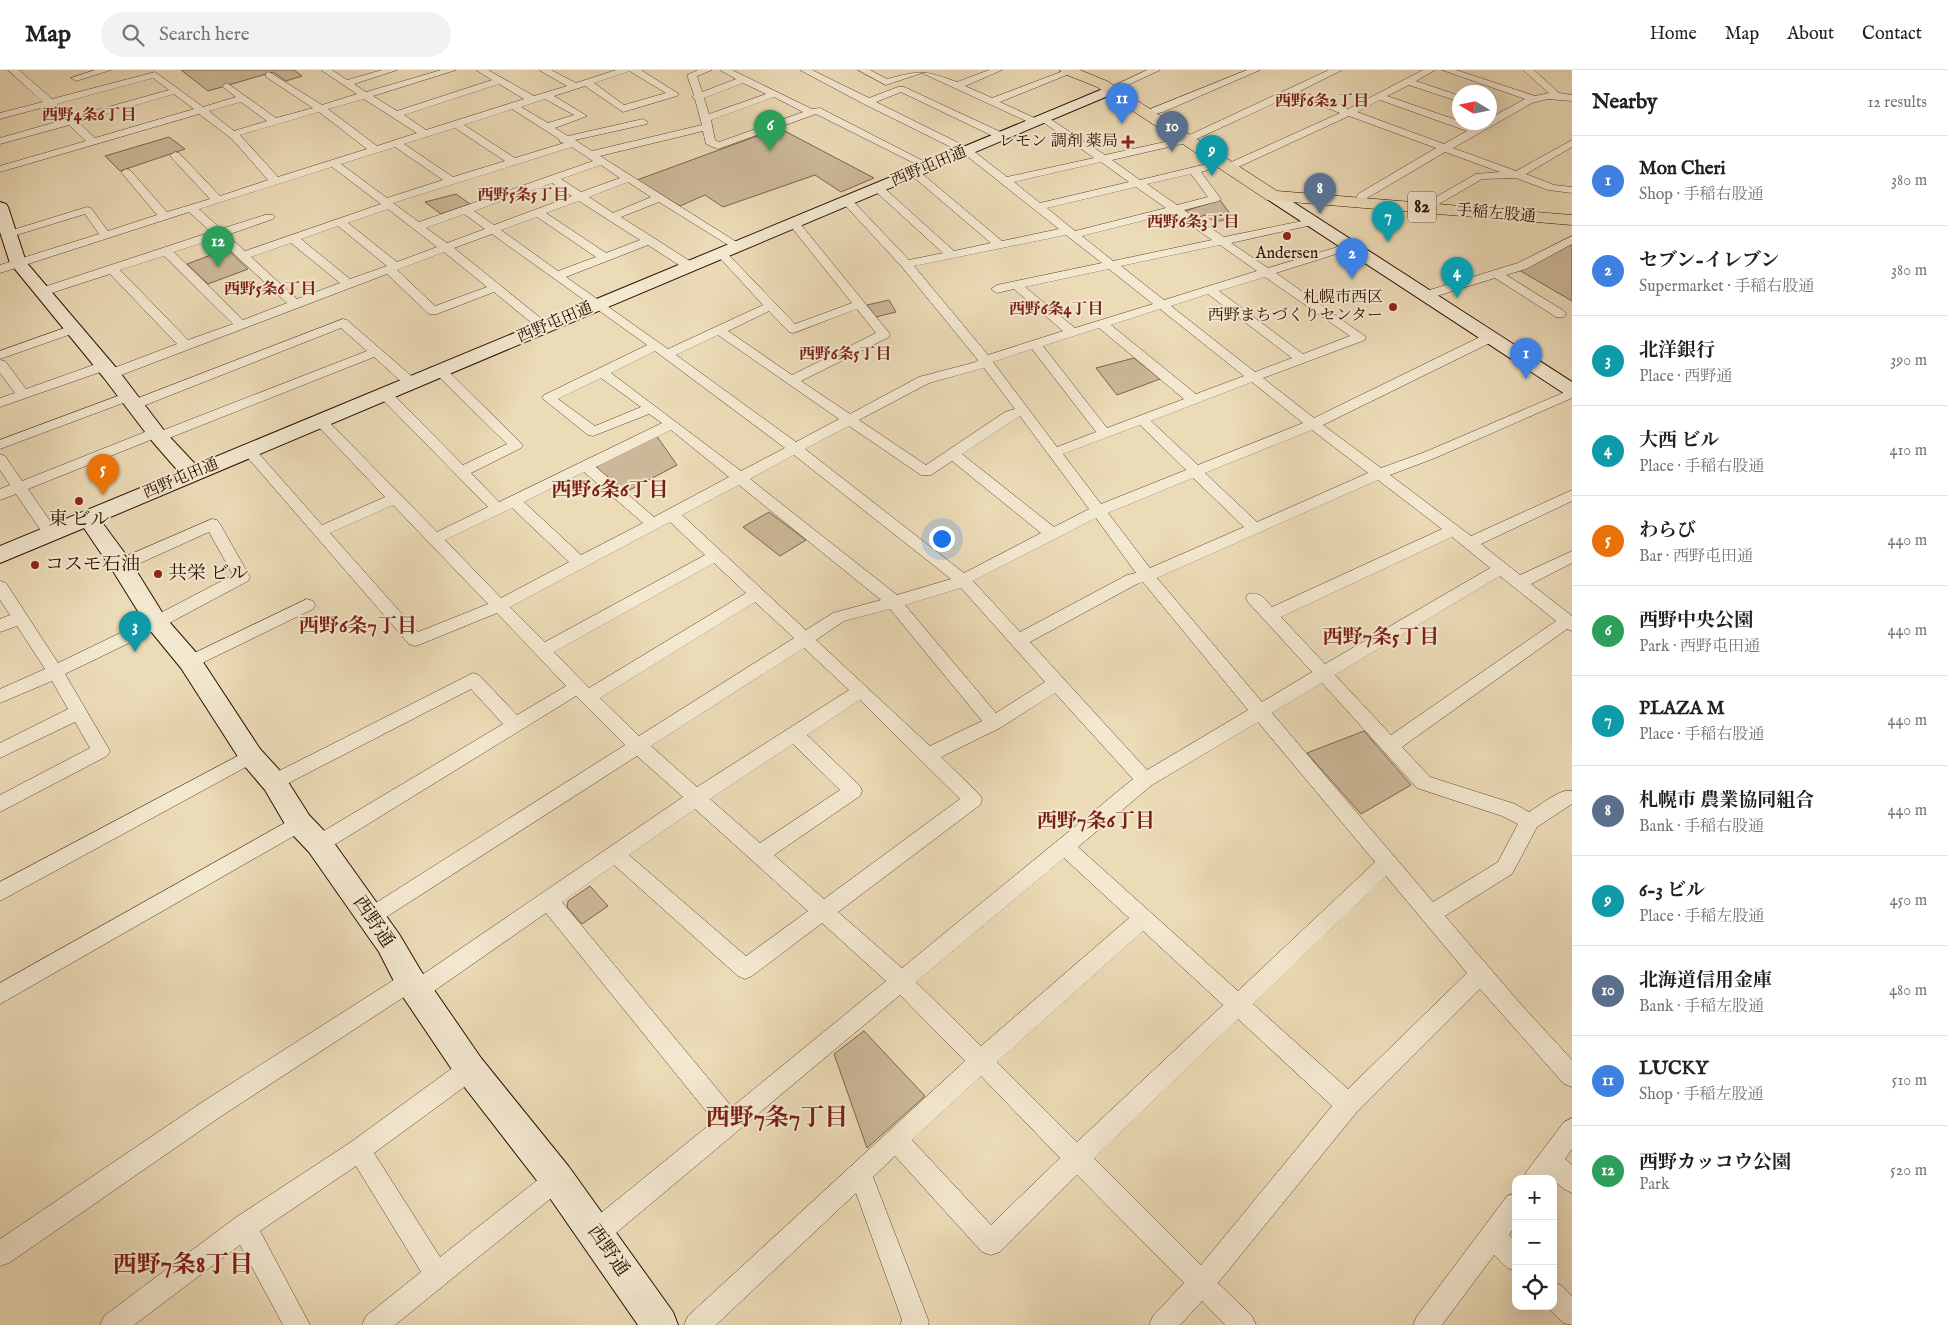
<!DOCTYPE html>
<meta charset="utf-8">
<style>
:root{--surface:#fff;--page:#f2f2f2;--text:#222;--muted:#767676;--line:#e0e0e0;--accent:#db2777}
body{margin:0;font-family:"IM FELL English","Noto Serif JP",serif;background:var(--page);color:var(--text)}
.controls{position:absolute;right:15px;bottom:15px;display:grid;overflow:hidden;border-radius:10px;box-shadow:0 5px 20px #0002}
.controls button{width:45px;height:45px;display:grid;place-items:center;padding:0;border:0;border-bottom:1px solid var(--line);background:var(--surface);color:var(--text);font:25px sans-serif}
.compass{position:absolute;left:1452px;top:15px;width:45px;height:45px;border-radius:50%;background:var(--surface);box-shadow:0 5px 20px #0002;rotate:280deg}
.you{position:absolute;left:941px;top:468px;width:18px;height:18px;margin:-12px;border:4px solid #fff;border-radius:50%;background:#1a73e8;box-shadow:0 0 0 8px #1a73e833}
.badge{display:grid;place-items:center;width:32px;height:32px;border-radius:50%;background:var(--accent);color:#fff;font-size:16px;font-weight:700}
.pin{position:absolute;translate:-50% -41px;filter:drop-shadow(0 1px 2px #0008)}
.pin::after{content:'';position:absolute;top:26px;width:18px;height:15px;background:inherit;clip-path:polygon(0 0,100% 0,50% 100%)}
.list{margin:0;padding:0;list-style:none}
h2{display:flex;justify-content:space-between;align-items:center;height:65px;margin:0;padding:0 20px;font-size:21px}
h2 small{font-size:16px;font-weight:400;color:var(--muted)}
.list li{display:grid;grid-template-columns:32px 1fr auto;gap:15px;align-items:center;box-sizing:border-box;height:90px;padding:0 20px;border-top:1px solid var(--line)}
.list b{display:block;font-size:19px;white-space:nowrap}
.list p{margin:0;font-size:16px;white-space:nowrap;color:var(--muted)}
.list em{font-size:16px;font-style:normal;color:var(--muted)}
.icon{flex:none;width:28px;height:28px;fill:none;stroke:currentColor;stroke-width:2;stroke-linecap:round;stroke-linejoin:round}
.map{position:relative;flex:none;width:1572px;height:1255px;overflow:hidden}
header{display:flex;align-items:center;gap:30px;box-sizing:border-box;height:70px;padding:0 25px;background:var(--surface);border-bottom:1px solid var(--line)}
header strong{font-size:24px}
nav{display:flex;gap:28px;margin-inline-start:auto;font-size:18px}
.search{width:350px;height:45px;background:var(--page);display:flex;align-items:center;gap:12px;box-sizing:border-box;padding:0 18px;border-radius:28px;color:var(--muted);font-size:19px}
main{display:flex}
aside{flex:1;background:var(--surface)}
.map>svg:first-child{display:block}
.green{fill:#ccb898;stroke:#7c634c}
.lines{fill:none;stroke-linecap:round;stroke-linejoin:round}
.street-casing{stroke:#5d412e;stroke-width:1}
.secondary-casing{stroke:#2d0e01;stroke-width:2}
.primary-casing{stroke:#2d0e01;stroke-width:1}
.street{fill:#f3e8d0;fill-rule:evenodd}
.secondary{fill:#f3e8d0;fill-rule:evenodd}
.primary{fill:#ecdbb7;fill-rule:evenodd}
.poi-dot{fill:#8f2418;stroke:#f3e8d0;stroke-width:2}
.labels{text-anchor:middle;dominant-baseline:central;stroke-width:4;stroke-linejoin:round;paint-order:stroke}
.far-neighbourhood-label{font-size:16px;font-weight:bold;fill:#7a1f14;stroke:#f3e8d0}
.far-poi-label{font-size:16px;fill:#2d0e01;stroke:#f3e8d0;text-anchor:end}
.far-street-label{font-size:16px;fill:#2d0e01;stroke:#f3e8d0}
.shield{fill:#f3e8d0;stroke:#684f3f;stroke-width:1}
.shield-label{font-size:18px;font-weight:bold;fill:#2d0e01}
.poi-label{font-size:19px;fill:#2d0e01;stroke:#f3e8d0;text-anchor:start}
.street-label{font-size:19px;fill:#2d0e01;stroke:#f3e8d0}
.neighbourhood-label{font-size:20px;font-weight:bold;fill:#7a1f14;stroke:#f3e8d0}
.near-neighbourhood-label{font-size:24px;font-weight:bold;fill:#7a1f14;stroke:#f3e8d0}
</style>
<header>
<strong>Map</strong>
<div class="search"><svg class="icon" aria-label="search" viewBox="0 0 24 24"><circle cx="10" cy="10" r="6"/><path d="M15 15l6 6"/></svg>Search here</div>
<nav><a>Home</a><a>Map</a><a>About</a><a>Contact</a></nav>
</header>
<main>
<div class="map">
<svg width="1572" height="1255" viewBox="0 0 1572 1255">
<rect width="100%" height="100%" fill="#ecdbb7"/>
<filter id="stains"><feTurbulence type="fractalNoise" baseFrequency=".004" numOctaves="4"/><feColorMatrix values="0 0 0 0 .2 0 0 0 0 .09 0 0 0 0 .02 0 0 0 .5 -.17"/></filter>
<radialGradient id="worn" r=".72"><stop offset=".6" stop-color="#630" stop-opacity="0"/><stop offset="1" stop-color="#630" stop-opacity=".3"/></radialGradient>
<path class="green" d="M181 0H294L302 6 286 11 273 2 208 21Z
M779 58 874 108 841 122 815 105 723 137 705 125 680 136 637 110Z
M169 67 185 79 120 101 105 86Z
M456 124 470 134 441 144 425 132Z
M1220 130 1233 148 1215 152 1205 145 1196 148 1185 141Z
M1572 174V231L1519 200Z
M227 179 248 199 208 214 187 194Z
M889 230 896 242 876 247 867 235Z
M1134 288 1160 309 1117 325 1096 298Z
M656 365 677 395 626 422 597 398 598 395Z
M769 442 806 470 780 486 743 457Z
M1364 661 1411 715 1361 744 1307 683Z
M590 816 608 836 582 854 567 837 568 831Z
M864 961 925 1026 867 1078 834 984Z"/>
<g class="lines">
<g class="street-casing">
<path id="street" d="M8 0H19L52 29 155 2 203 37 236 27 222 16 227 13 276 48 313 38 266 7V3L269 2 322 35 357 24 321 0H332L347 10 382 0H397L354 14 366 22 441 0H456L373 26 397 41 492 10 476 0H488L534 26 567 16 539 0H551L576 13 616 0H641L679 24 677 26 623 42 585 16 554 26 587 46 555 58 568 66 643 49 648 52 647 54 575 70 592 81 702 55 695 29 692 27 694 25 687 5 698 0H712L697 6 702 22 736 9 720 0H732L812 39 820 38 935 97 934 99H926L816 44 718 79 706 74 703 61 600 86 743 176 737 179 733 178 659 132 621 147 693 193 695 196 693 199H685L648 175 566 207 668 279 763 235 717 185 715 183 717 181H725L795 254 852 233 788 153 790 151H798L890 264 889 267 801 311 850 344 919 307 976 292 978 290 902 197 843 133 841 131 843 129H851L909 190 943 183 874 120 873 118 874 116H882L954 181 991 173 911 105 910 103 915 100 919 101 1002 171 1059 159 963 83 864 34 800 0H812L869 28 898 17H904L1005 64V68H997L901 22 876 32 971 79 1007 107 1094 88 1040 50 1039 48 1044 45 1105 85 1183 68 1329 0H1342L1300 21 1348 39 1423 0H1435L1416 11 1460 26V32L1409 15 1387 26 1474 56 1481 52H1490V48L1525 29 1442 0H1456L1535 26 1549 23 1523 0H1534L1559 23 1572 25V31L1548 29 1532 33 1453 78 1516 101 1572 70V77L1526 104 1554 115 1572 117V123L1548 120 1516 108 1482 109 1439 134 1443 139 1441 141H1433L1427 133 1429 131 1476 104 1500 102 1445 82 1367 128 1365 134H1357L1355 132 1358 124 1436 78 1349 46 1234 99H1226V95L1201 102 1221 129 1219 131 1184 140 1224 167 1312 149 1316 150 1318 152 1316 154 1231 173 1268 198 1351 173 1357 176 1355 178 1276 203 1366 267 1365 270 1263 308 1314 348 1486 264H1496L1497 267 1496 270 1323 355 1381 398 1425 382 1572 319V328L1435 388 1390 405 1471 466 1572 420V431L1481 474 1520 505 1572 481V493L1531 514 1572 546V561L1567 559 1402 677 1430 707 1515 734 1529 742C1539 736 1562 717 1572 721V734L1537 757 1512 804 1445 846 1518 931 1572 990V1017L1564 1014 1480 919 1356 1043 1218 1213 1252 1246 1256 1255H1225L1202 1231 1180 1255H1149L1153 1246 1184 1213 1077 1105 1000 1182 991 1185 982 1182 895 1086 873 1107 929 1252 928 1255H900L902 1250 856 1123 716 1255H684L688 1246 965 991 900 925 604 1173 595 1176 586 1173 583 1164 586 1155 714 1051 546 843 424 928 416 931 408 928 407 925 220 1047 9 1193 0 1196V1169L204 1031 403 904 410 901 417 904 419 907 683 727 637 686 377 853 370 856 363 853 360 847 363 841 625 675 576 626 326 780 319 782 312 780 309 774 312 768 503 654 471 619 281 717 274 720 267 717 265 712 267 707 473 603 479 605 517 645 566 616 497 543 421 574 415 576 409 574 242 381 244 378H254L322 455 385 427 313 351 320 347 325 348 437 462 488 437 380 327 378 324 380 321H390L463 395 507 374 433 301 435 298H445L523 375 521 378 471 403 499 432 662 353 649 344 593 366 588 365 542 328 544 325 647 275 492 164 454 178 548 254 550 257 548 260H540L494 222 437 244H429L387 204 116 307H106L104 304 106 301 177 274 110 204 42 226 38 225 36 222 38 219 211 162 189 142 0 203V195L99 164 85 144 10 167 4 164 6 162 87 137 91 138 108 161 157 145 121 102 126 99 130 100 167 142 210 129 171 87 170 85 175 82 179 83 220 126 268 110 232 69 199 44 0 102V96L86 71 69 55 0 74V68L63 50 48 36 0 49V43L43 32ZM630 1 631 2 666 23 624 35 594 13ZM153 8 169 20 72 47 57 34ZM743 13 766 24 709 44 704 28ZM499 14 524 29 426 60 404 45ZM174 24 194 39 95 68 78 52ZM1292 25 1340 43 1227 94V91L1223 90 1140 110 1112 90 1190 72ZM774 27 803 42 719 72 715 70 711 50ZM364 29 417 63 377 76 328 39ZM545 29 574 45 548 53 521 37ZM1380 30 1467 61 1444 74 1357 42ZM241 32 267 51 234 61 209 41ZM512 39 559 69 560 72 564 73 515 88 464 55ZM319 42 367 79 278 107 240 65ZM455 58 505 91 453 107 404 74ZM395 77 443 110 387 128 341 94ZM572 77 593 91 419 152 393 133ZM1101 92 1129 112 1040 133 1014 112ZM601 95 620 108 581 122 561 109ZM332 97 381 134 245 181 227 165 273 149 275 147 273 145H265L221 159 199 139ZM1191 104 1208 127 1177 135 1147 114ZM628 112 651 127 613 143 589 127ZM552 113 572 126 494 155 474 141ZM1136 117 1166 138 1075 161 1047 138ZM579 131 640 170 606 183 546 143ZM388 139 437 177 397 192 348 153ZM1173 143 1212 170 1113 191 1082 166ZM464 144 485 159 447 173 426 158ZM537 147 596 187 558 201 501 160ZM338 156 387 196 350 209 301 169ZM1066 165 1102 193 997 215 991 219 997 223 1014 219 1063 261 988 285 914 196ZM217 168 287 233 243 250 174 182ZM291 173 340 213 297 229 251 187ZM1220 175 1257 201 1164 230 1121 196ZM444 182 487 217 435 236 397 200ZM164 186 233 254 188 270 120 200ZM1109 199 1153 234 1075 258 1025 217ZM1265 207 1350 266 1303 284 1219 221ZM1208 224 1292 288 1255 302 1171 236ZM857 239 876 263 792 305 728 261 769 241 789 262 793 263ZM1160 239 1244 306 1196 324 1111 255ZM1099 258 1184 329 1107 358 1043 276ZM718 265 839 349 796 372 676 285ZM1032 279 1096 362 1057 377 993 292ZM655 281 785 378 741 401 611 303ZM984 298 1015 339 1005 342 926 395 859 350 929 313ZM601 308 641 337 595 356 558 329ZM1252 312 1303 353 1198 395 1151 351ZM1020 346 1089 439 1054 457 962 384ZM1140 355 1186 400 1101 434 1063 384ZM849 356 921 405H931L952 391 1041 463 964 503 805 379ZM671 360 729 407 654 447 596 397ZM1312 360 1368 403 1257 452 1205 403ZM794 385 951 509 897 525 750 409ZM584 402 643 453 581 485 524 432ZM1193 408 1244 457 1150 498 1108 443ZM1378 410 1442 459 1272 537C1265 529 1260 521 1248 524L1246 528 1248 532 1312 602 1262 632 1157 508ZM739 415 881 530 833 543 806 560 682 445ZM393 435 488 534 418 562 330 463ZM512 438 569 492 501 528 445 470ZM1096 448 1136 503 1127 505 1020 562 973 511ZM670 452 705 485 545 572 510 537ZM1452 467 1490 498 1325 594 1281 547ZM714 493 746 523 589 618 554 582ZM1500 506 1556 551 1391 665 1335 605ZM1143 512 1248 640 1147 700 1030 572 1137 514ZM961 518 1045 612 996 643 905 535ZM755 532 794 568 639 666 600 628ZM890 539 982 651 930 676 816 570 844 551ZM804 578 849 620 697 717 651 676ZM1322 613 1417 718 1502 746 1518 754 1498 792 1433 832 1272 643ZM1055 623 1133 709 902 898 838 842 980 735 982 730 980 725 941 687 1000 658ZM860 630 960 729 824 829 774 785 860 726 862 721 860 716 807 665ZM1258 652 1375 792 1238 921 1078 777 1152 715ZM793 674 840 720 760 773 710 729ZM695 739 808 841 746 886 629 785ZM1064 788 1129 848 981 976 916 912ZM614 795 738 906 745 909 752 906 822 853 886 911 732 1037 562 832ZM1386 806 1467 903 1348 1019 1253 934ZM1143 861 1223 935 1077 1072 997 992ZM1238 949 1332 1036 1201 1195 1094 1088ZM981 1006 1060 1088 991 1155 912 1070Z
M95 0H111L76 11 71 8Z
M858 0H870L887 9C922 0 923 0 957 12L989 0H1002L965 16 992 28 1066 0H1079L1000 32 1039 50V54L1035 55 922 3 886 15Z
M1147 0H1160L1113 22H1107L1105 20Z
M1247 0H1260L1163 42 1148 45 1143 42Z
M1572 166V174L1526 199 1506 205 1564 241 1566 244 1564 247H1556L1495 208 1427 229 1421 225 1423 222 1518 193Z
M343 249 347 250 416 310 418 313 416 316H406L374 287 164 370 159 371 153 369 28 419 59 464 56 468 51 469 46 468 16 424 0 430V419L10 415 0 400V384L5 386 22 411 150 360 155 359 161 361 367 281 341 258 138 338H128L126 335 128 332Z
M73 255 79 259 77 262 0 289V281Z
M0 290 5 291 26 319 99 293 104 292 111 296 109 299 0 337V328L15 323 0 303Z
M126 323 133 327 131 330 0 379V370Z
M212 449 217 450 220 454 250 507 248 511 158 559 65 604 110 681 107 686 0 742V725L90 678 75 652 0 688V673L68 639 52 611 0 633V619L45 599 17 556 0 562V549L10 545 0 530V511L6 513 58 593 147 550 233 505 209 462 127 499 121 500 115 499 113 495 115 491Z
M307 529 313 531 315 535 313 539 196 596 190 598 184 596 181 592 184 588Z
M251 679 257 681 260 686 257 691 0 831V812Z
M299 745 306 747 309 753 306 759 0 934V913Z
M470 988 478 991 481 999 478 1007 374 1083 440 1187 549 1101 557 1097 565 1101 569 1109 565 1117 395 1255H362L366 1246 421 1202 356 1096 260 1161 310 1255H283L240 1175 134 1255H100L104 1246 235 1148 351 1072 462 991Z
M1572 1048V1079L1565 1089 1572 1095V1123L1564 1119 1550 1108 1523 1109 1527 1101 1564 1052Z
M1516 1123V1155L1509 1165 1516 1171V1201L1507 1198 1494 1185 1442 1255H1413L1417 1246 1507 1126Z
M1553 1212 1562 1216 1572 1226V1255L1563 1253 1546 1236H1553Z"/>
</g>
<g class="secondary-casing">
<path id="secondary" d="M1110 16 1117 20 1115 23 101 451 129 489 165 547 199 586 260 679 283 704 309 745 329 766 399 864 421 901 481 988 569 1097 673 1242 678 1255H638L545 1121 459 1010 399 921 379 882 309 782 289 761 265 720 242 693 181 598 149 559 113 501 84 458 0 493V476L179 402 152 371 104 308 10 193 0 162V132L6 134 8 137 26 192 118 300 166 363 196 395Z
M1273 121 1279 123 1572 312V326L1565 324 1267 129 1265 126 1267 123Z"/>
</g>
<g class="primary-casing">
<path id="primary" d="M1060 0H1080L1107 11 1277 121 1572 145V155L1267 130 1097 17 1062 3Z"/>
</g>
<use href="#street" class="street"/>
<use href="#secondary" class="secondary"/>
<use href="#primary" class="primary"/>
</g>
<g class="poi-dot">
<path d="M1125.5 64.5h5v5h5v5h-5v5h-5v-5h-5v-5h5z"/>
<circle cx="1287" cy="166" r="5"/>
<circle cx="1393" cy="237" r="5"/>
<circle cx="79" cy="431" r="5"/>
<circle cx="35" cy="495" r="5"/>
<circle cx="158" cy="504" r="5"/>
</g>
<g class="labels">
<g class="far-neighbourhood-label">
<text x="1322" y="32">西野6条2丁目</text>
<text x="89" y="46">西野4条6丁目</text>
<text x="523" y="126">西野5条5丁目</text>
<text x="1193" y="153">西野6条3丁目</text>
<text x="270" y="220">西野5条6丁目</text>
<text x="1056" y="240">西野6条4丁目</text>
<text x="845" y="285">西野6条5丁目</text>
</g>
<g class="far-poi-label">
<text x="1118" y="72">レモン 調剤 薬局</text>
<text x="1287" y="184" text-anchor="middle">Andersen</text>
<text x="1383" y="228">札幌市西区<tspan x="1383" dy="18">西野まちづくりセンター</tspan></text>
</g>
<g class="far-street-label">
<text transform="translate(929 97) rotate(-23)">西野屯田通</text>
<text transform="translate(1496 144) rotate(5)">手稲左股通</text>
<text transform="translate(555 253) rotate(-23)">西野屯田通</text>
<text transform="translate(181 409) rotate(-23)">西野屯田通</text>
</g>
<rect class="shield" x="1408" y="121.5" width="28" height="31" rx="4"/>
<g class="shield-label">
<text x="1422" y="137">82</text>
</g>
<g class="poi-label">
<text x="79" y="450" text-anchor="middle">東 ビル</text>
<text x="45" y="495">コスモ石油</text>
<text x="168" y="504">共栄 ビル</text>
</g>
<g class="street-label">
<text transform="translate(373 852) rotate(56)">西野通</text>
<text transform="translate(608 1181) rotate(55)">西野通</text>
</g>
<g class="neighbourhood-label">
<text x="610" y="420">西野6条6丁目</text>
<text x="358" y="556">西野6条7丁目</text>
<text x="1381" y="567">西野7条5丁目</text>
<text x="1096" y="751">西野7条6丁目</text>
</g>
<g class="near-neighbourhood-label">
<text x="777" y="1048">西野7条7丁目</text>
<text x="183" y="1195">西野7条8丁目</text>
</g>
</g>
<rect width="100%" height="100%" filter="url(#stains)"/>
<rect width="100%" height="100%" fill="url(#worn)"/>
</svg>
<div class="controls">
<button>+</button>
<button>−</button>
<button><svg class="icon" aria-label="locate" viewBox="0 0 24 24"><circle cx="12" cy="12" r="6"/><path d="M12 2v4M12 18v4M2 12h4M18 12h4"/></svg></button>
</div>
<svg class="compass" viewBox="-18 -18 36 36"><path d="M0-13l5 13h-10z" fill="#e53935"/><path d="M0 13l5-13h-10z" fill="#767676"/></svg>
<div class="you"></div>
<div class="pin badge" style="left:1526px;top:309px;background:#3f7fe0">1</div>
<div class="pin badge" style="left:1352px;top:209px;background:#3f7fe0">2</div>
<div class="pin badge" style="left:135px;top:582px;background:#0f9aa8">3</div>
<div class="pin badge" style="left:1457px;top:228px;background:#0f9aa8">4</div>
<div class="pin badge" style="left:103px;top:425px;background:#e8710a">5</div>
<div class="pin badge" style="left:770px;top:81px;background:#2e9e5b">6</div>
<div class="pin badge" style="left:1388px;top:172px;background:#0f9aa8">7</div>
<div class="pin badge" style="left:1320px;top:144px;background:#5c6f8a">8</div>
<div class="pin badge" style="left:1212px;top:106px;background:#0f9aa8">9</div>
<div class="pin badge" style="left:1172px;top:82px;background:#5c6f8a">10</div>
<div class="pin badge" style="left:1122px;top:54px;background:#3f7fe0">11</div>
<div class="pin badge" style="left:218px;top:197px;background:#2e9e5b">12</div>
</div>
<aside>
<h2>Nearby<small>12 results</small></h2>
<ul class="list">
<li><span class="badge" style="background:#3f7fe0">1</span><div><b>Mon Cheri</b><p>Shop · 手稲右股通</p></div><em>380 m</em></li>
<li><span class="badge" style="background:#3f7fe0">2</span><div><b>セブン-イレブン</b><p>Supermarket · 手稲右股通</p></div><em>380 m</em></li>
<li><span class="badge" style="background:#0f9aa8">3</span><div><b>北洋銀行</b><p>Place · 西野通</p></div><em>390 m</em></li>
<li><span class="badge" style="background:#0f9aa8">4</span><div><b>大西 ビル</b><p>Place · 手稲右股通</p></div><em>410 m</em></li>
<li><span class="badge" style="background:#e8710a">5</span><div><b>わらび</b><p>Bar · 西野屯田通</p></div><em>440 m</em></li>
<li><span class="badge" style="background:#2e9e5b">6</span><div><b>西野中央公園</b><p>Park · 西野屯田通</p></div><em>440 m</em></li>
<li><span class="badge" style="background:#0f9aa8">7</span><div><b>PLAZA M</b><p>Place · 手稲右股通</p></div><em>440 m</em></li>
<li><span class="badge" style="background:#5c6f8a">8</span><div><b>札幌市 農業協同組合</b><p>Bank · 手稲右股通</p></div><em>440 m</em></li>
<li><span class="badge" style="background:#0f9aa8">9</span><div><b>6-3 ビル</b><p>Place · 手稲左股通</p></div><em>450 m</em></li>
<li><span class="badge" style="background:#5c6f8a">10</span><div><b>北海道信用金庫</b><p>Bank · 手稲左股通</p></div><em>480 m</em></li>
<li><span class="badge" style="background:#3f7fe0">11</span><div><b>LUCKY</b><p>Shop · 手稲左股通</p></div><em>510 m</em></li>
<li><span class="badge" style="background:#2e9e5b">12</span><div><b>西野カッコウ公園</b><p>Park</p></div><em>520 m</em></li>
</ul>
</aside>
</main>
